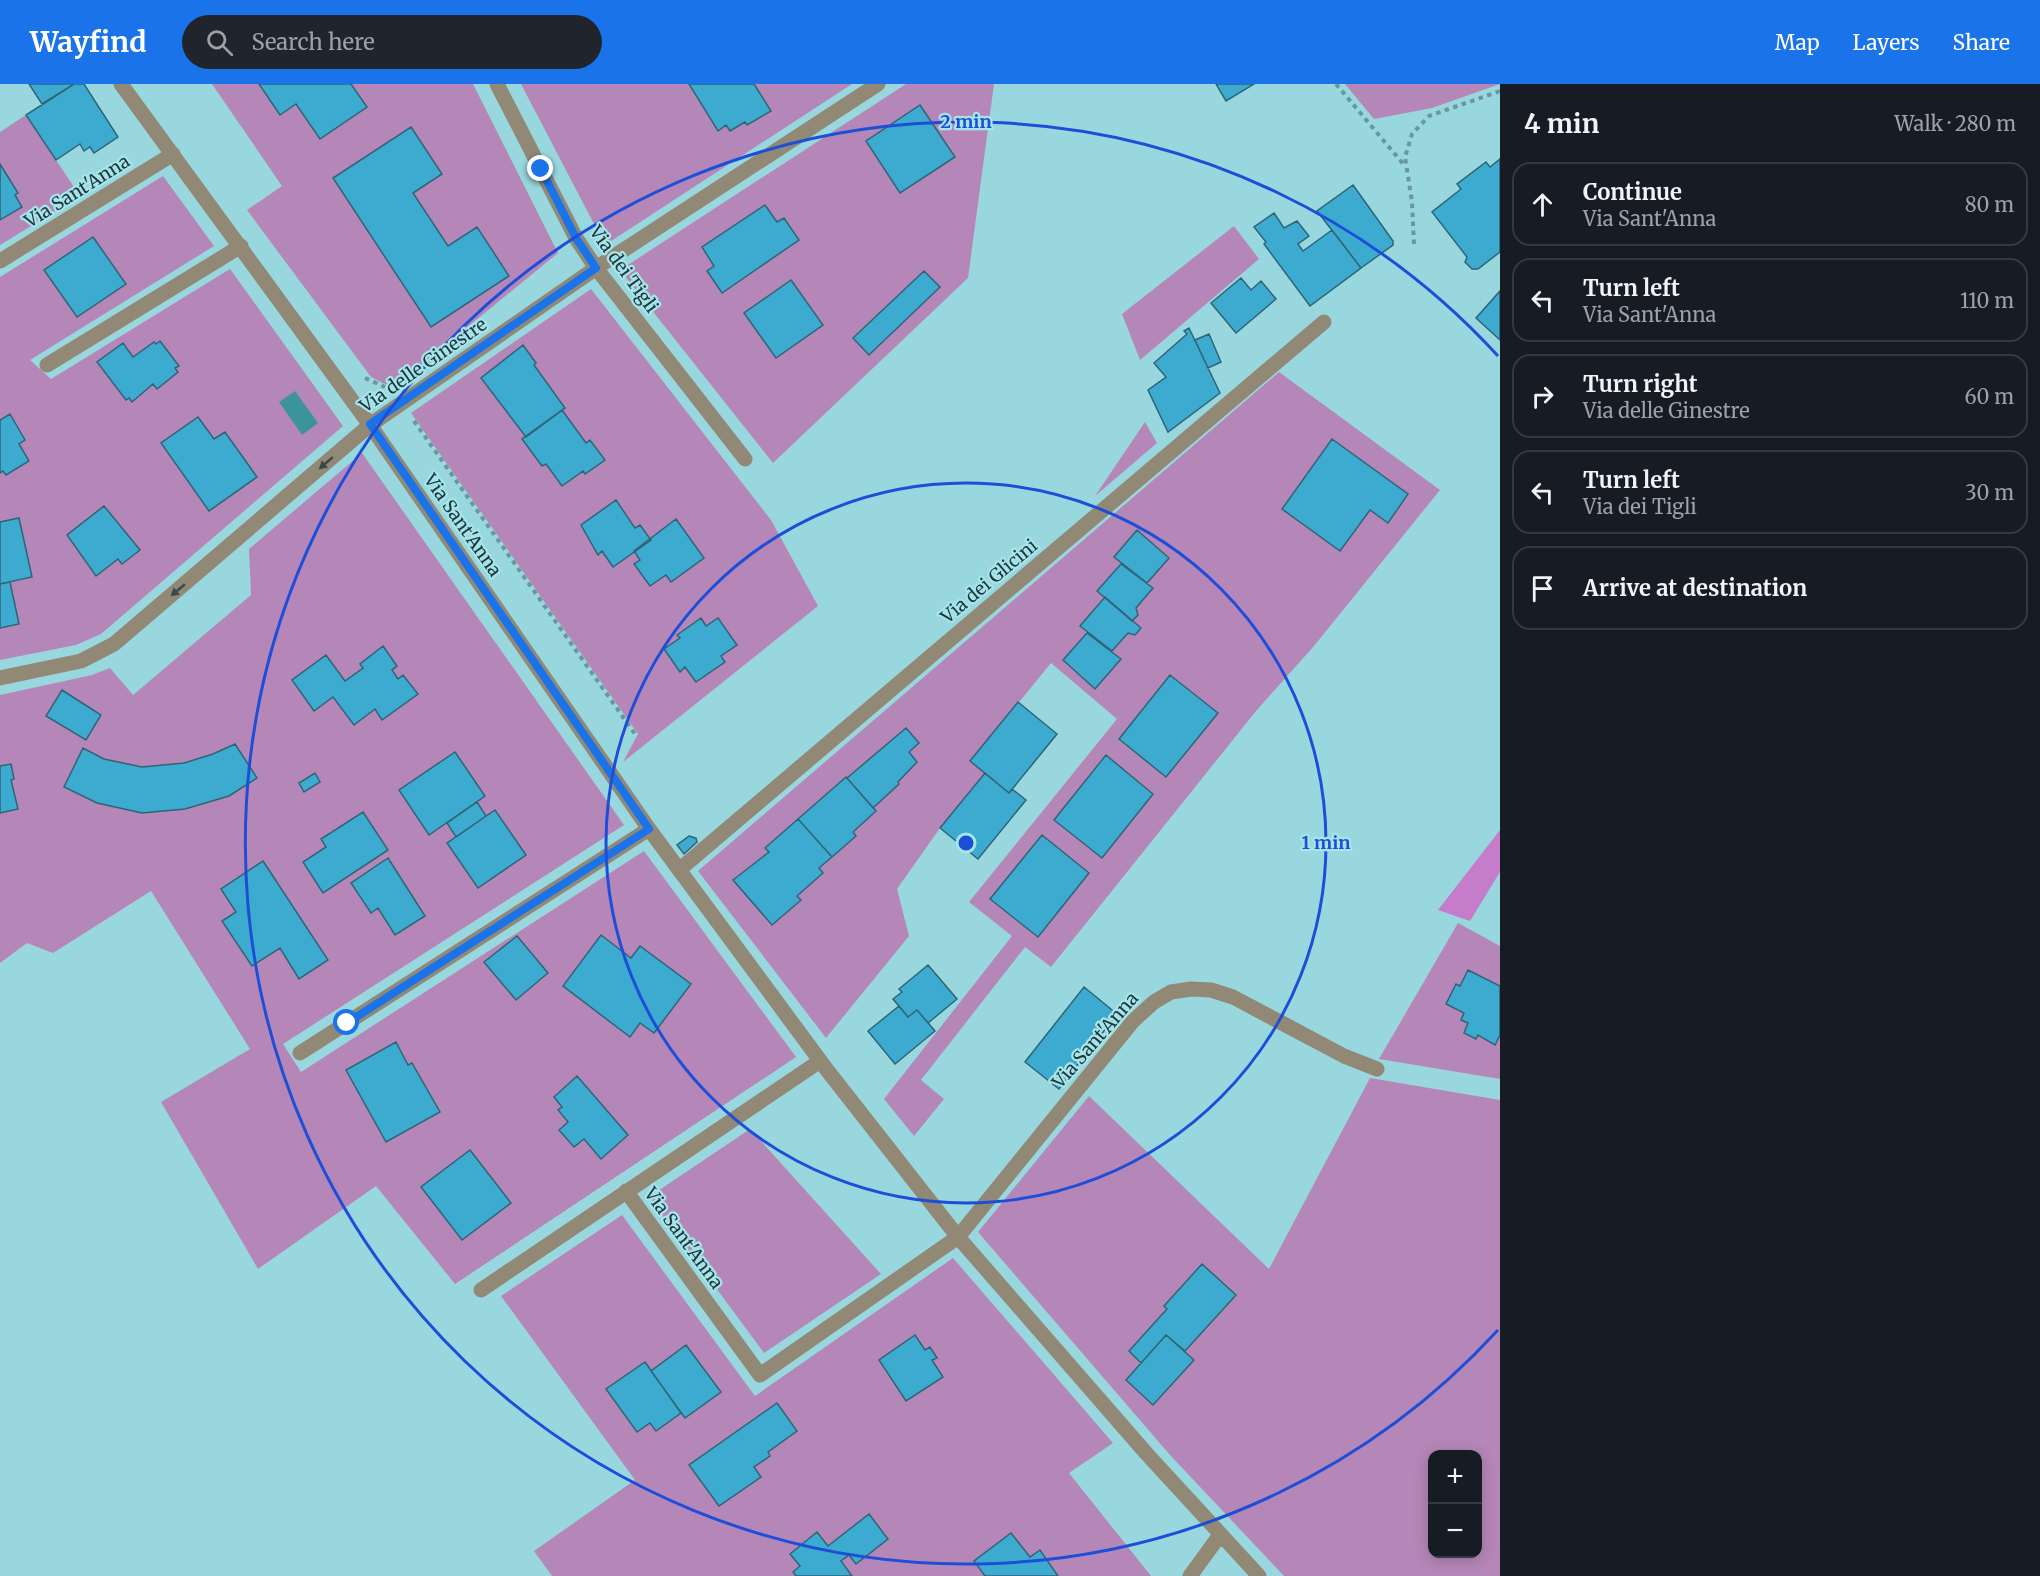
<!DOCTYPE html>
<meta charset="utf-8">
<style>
:root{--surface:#171b24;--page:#20242c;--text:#f1f3f6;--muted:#9ea1a6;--line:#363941;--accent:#1a73e8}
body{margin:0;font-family:Merriweather,serif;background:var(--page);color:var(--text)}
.controls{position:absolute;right:18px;bottom:18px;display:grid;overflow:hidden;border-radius:12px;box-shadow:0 3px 15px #0003}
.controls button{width:54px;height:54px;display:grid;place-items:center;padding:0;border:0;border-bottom:2px solid var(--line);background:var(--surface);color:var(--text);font:30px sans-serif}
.stop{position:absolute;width:18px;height:18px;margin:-14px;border:4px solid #1a73e8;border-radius:50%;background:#fff}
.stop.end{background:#1a73e8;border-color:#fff;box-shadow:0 2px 6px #0008}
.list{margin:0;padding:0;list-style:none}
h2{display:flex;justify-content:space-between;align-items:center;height:78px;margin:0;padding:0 24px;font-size:26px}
h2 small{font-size:20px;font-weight:400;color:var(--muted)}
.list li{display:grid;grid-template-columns:39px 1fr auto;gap:18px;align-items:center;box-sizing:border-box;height:84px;margin:0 12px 12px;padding:0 12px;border:2px solid var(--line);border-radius:18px}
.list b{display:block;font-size:22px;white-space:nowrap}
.list p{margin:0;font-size:20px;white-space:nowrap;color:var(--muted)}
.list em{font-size:20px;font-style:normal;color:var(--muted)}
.icon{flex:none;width:33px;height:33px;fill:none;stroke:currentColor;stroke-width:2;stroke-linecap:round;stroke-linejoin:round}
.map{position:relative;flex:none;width:1500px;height:1492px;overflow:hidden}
header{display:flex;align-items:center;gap:36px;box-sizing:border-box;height:84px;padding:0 30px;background:var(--accent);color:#fff}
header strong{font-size:28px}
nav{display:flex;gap:33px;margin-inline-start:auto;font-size:21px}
.search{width:420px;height:54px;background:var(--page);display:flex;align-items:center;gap:15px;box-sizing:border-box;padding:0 21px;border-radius:33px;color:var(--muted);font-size:22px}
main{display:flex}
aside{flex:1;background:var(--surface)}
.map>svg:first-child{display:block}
.green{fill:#b587b8;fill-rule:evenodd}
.forest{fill:#c57ccb}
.water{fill:#3d939c}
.building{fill:#3daacf;stroke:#2f6477;stroke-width:1.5}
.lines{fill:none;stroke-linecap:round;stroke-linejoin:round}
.path{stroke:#68979c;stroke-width:4;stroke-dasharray:4.5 4.5;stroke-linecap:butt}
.minor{stroke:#918876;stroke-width:15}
.oneway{fill:#3a4a48}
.route{stroke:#1a73e8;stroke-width:8}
.ring{fill:none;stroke:#1d4ed8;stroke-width:3}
.labels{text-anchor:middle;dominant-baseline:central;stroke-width:4.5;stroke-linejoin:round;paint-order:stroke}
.street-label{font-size:18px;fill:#1d3639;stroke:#a6e4eb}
.centre{fill:#1d4ed8;stroke:#a6e4eb;stroke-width:3}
.ring-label{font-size:18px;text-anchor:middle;font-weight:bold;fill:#1d4ed8;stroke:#a6e4eb;stroke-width:4.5;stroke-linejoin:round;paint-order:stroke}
</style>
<header>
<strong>Wayfind</strong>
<div class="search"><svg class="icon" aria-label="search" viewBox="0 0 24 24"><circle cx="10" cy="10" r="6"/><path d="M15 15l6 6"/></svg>Search here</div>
<nav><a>Map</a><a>Layers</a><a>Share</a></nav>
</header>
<main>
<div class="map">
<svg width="1500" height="1492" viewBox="0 0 1500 1492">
<rect width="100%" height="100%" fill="#99d7de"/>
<path class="green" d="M212 0H473L558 169 393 304 371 293 247 126 282 102Z
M521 0H852L605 161Z
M906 0H994L968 194 773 379 620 186Z
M1345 0H1500L1432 24 1374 35Z
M26 31 80 112 0 161V48Z
M163 92 214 162 30 276 51 295 230 185 343 342 101 550 76 561 0 576V544L19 540 10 498 32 493 19 435 0 438V193Z
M1234 142 1259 175 1140 276 1122 230Z
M591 205 771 436 818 522 623 678 638 650 411 329Z
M1279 288 1440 406 1314 562 1256 627 1051 883 1025 863 921 996 944 1015 914 1052 884 1015 1012 852 969 818 1117 635 1051 579 971 677 985 689 940 744 897 805 909 852 826 954 698 787Z
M1145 338 1157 359 1095 412Z
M362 369 624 741 283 960 301 988 644 767 796 973 455 1200 376 1102 258 1185 161 1018 250 965 151 807 53 869 27 859 0 879V611L92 591 110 584 133 611 251 511 249 465Z
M1458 839 1500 862V995L1379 975Z
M1370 994 1500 1016V1492H1284L1170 1371 978 1148 1089 1012 1269 1185ZM1432 1370H1478V1470H1432Z
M750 1045 881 1190 764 1269 649 1113Z
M622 1131 755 1312 953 1174 1113 1359 1069 1389 1151 1492H552L534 1467 635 1396 501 1212Z"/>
<path class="forest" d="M1500 746V788L1470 837 1438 826Z"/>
<path class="water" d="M295 307 318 339 302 351 279 318Z"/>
<path class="building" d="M29 0H74L42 20Z
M74 0H84L118 53 94 69 90 63 84 67 80 60 56 76 26 31Z
M259 0H351L367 23 320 55 296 20 280 31Z
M689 0H754L771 27 747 41 745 38 730 47 726 41 718 47Z
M1216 0H1254L1226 17Z
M920 21 955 73 900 109 866 57Z
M411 43 442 90 413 109 448 162 477 143 509 192 431 243 333 94Z
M1500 75V168L1478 185H1472L1465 178 1467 173 1432 128 1461 105 1457 100 1486 78 1490 83Z
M0 80 18 109 15 111 22 123 0 136Z
M1353 101 1393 157V161L1361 184 1317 127Z
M765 121 777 138 784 134 799 156 722 209 707 187 714 182 702 163Z
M1274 129 1284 144 1297 137 1309 152 1298 160 1303 167 1332 146 1361 184 1310 222 1264 160 1266 158 1254 143Z
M93 153 126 200 77 233 44 186Z
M924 187 940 203 869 271 853 254Z
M1241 194 1251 206 1261 197 1276 215 1236 249 1211 219Z
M791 196 823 241 776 274 744 229Z
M1500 207V256L1476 234Z
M1189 244 1220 309 1168 348 1148 306 1166 293 1154 279 1187 250 1184 247Z
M1209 250 1221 278 1208 284 1195 256Z
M160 257 179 282 175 284 178 288 157 305 153 300 132 318 129 314 126 316 97 278 123 259 133 273 154 258 156 260Z
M523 261 536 279 534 281 565 324 526 353 481 294Z
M562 326 586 359 590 356 605 376 585 390 583 387 562 402 546 380 542 382 522 355Z
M10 330 25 356 19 360 29 377 6 391 3 387 0 389V336Z
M198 333 214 355 225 348 257 393 209 427 161 359Z
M1332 355 1408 410 1388 439 1370 426 1340 467 1282 425Z
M616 416 635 444 640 441 651 456 613 483 602 467 598 471 581 441Z
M104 422 140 466 122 480 118 475 96 492 67 451Z
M19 434 32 493 0 500V438Z
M676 435 704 474 671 498 666 491 650 502 634 480 640 476 634 467Z
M1137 446 1169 474 1147 499 1114 473Z
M1121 480 1153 504 1136 524 1138 531 1132 537 1097 507Z
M10 498 19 540 0 544V500Z
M1105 513 1141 544 1135 551 1128 549 1112 567 1080 542Z
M701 534 706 542 718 534 737 561 721 572 725 578 696 598 685 583 680 588 664 565 680 554 677 551Z
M1087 549 1121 575 1095 605 1063 576Z
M383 562 397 582 392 586 398 595 403 591 418 610 382 636 375 625 354 641 333 613 314 627 292 596 326 571 345 597 363 584 360 580Z
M1170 591 1218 629 1166 693 1119 655Z
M62 606 101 631 86 656 46 632Z
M1018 618 1057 650 1009 709 970 677Z
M906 644 919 659 909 668 917 678 898 698 899 700 873 724 847 694Z
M235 660 257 694 229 712 185 725 142 729 97 719 64 703 83 664 104 675 142 683 184 679 213 670Z
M455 668 485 712 429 751 399 706Z
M1106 671 1153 710 1102 774 1054 736Z
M11 680 14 695 11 696 18 725 0 729V682Z
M315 689 320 698 304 708 299 699Z
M985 689 1009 709 1012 705 1026 716 978 775 940 744Z
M846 693 876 727 853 748 856 752 832 773 798 735Z
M477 718 486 732 456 753 447 739Z
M495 726 526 771 478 804 447 759Z
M363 728 388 766 323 809 303 778 326 763 321 755Z
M798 735 832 773 819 784 823 789 797 812 801 816 772 841 733 796 769 768 765 764Z
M1042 751 1089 789 1038 853 990 815Z
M689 752 696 754 697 758 684 770 677 761Z
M388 774 425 832 395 851 378 824 371 829 351 799Z
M263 777 328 876 299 895 280 864 252 882 222 837 236 828 221 805Z
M601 851 631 874 640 862 691 900 654 949 640 939 630 953 563 902Z
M517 852 548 889 516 916 484 878Z
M928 881 957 915 928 939 917 926 908 933 893 915 902 908 899 905Z
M1468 886 1500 902V951L1495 961 1478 951 1476 955 1464 949 1468 939 1461 936 1464 929 1446 920 1456 900 1460 902Z
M1084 903 1117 930 1059 1005 1025 978Z
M899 922 908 933 917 926 935 947 895 980 868 947Z
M396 958 408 981 412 979 440 1028 386 1058 346 986Z
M577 992 628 1051 601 1075 584 1055 574 1063 559 1046 568 1038 558 1026 562 1023 554 1013Z
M470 1066 511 1119 462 1156 421 1103Z
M1202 1180 1236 1211 1185 1267 1166 1251 1141 1279 1129 1267 1167 1225 1164 1222Z
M915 1251 925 1266 930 1263 937 1274 932 1276 943 1293 906 1317 879 1276Z
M1166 1251 1194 1276 1153 1321 1126 1296Z
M686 1261 721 1308 685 1334 651 1287Z
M645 1278 681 1329 656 1347 650 1339 637 1348 606 1305Z
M777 1319 797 1347 768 1368 770 1372 754 1383 761 1393 719 1422 689 1381Z
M869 1430 888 1455 856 1480 849 1471 841 1477 852 1492H796L793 1488 800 1482 790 1470 817 1448 828 1462Z
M1011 1449 1030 1473 1040 1466 1058 1492H985L974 1477Z"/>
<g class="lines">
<path class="path" d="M1336 0 1405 82
M1414 160 1412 118 1405 73 1412 50 1429 32 1500 7
M365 294 385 303
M414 337 635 650"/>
<path class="minor" d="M121 0 370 341 649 745 827 986 958 1153 1146 1369 1259 1492
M497 0 576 154 596 184 745 375
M0 177 173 70
M47 281 241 162
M0 594 81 577 114 560 370 341 596 184 878 0
M679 786 1324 238
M300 969 649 745
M626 1107 760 1291 958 1153 1133 937 1154 918 1171 908 1191 905 1211 906 1233 913 1344 972 1377 985
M481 1206 820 977
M1190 1492 1220 1451"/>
</g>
<defs><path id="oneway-solid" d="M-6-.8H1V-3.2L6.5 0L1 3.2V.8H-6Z" transform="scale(1.5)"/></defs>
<g class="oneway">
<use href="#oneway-solid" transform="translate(326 379) rotate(139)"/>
<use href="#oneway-solid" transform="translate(178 506) rotate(140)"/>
</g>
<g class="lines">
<path class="route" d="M347 939 649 745 370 340 596 184 576 154 541 85"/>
</g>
<g class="ring">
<circle cx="966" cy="759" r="360"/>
<path d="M1498 1246A721 721 0 1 1 1498 272"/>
</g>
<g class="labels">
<g class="street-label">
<text transform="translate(77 107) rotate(-32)">Via Sant'Anna</text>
<text transform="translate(624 185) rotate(54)">Via dei Tigli</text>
<text transform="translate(423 281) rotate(-35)">Via delle Ginestre</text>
<text transform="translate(463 441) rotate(55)">Via Sant'Anna</text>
<text transform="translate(989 497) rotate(-40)">Via dei Glicini</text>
<text transform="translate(1095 956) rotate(-49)">Via Sant'Anna</text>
<text transform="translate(684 1154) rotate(54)">Via Sant'Anna</text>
</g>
</g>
<circle cx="966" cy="759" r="9" class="centre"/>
<g class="ring-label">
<text x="966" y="44">2 min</text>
<text x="1326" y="765">1 min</text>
</g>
</svg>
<div class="controls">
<button>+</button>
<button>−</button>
</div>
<div class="stop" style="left:347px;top:939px"></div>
<div class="stop end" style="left:541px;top:85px"></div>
</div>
<aside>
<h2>4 min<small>Walk · 280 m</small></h2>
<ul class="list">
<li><svg class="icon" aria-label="ahead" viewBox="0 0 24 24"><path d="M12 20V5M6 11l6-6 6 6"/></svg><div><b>Continue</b><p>Via Sant'Anna</p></div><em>80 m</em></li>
<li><svg class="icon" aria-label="left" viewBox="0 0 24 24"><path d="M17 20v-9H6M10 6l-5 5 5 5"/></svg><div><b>Turn left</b><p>Via Sant'Anna</p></div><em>110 m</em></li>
<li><svg class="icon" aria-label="right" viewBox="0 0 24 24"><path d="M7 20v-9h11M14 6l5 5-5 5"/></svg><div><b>Turn right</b><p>Via delle Ginestre</p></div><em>60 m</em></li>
<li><svg class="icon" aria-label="left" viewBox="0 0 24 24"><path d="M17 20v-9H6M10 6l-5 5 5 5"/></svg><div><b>Turn left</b><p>Via dei Tigli</p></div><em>30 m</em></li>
<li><svg class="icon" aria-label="arrive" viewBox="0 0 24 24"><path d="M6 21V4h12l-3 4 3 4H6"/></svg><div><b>Arrive at destination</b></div></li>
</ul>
</aside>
</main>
